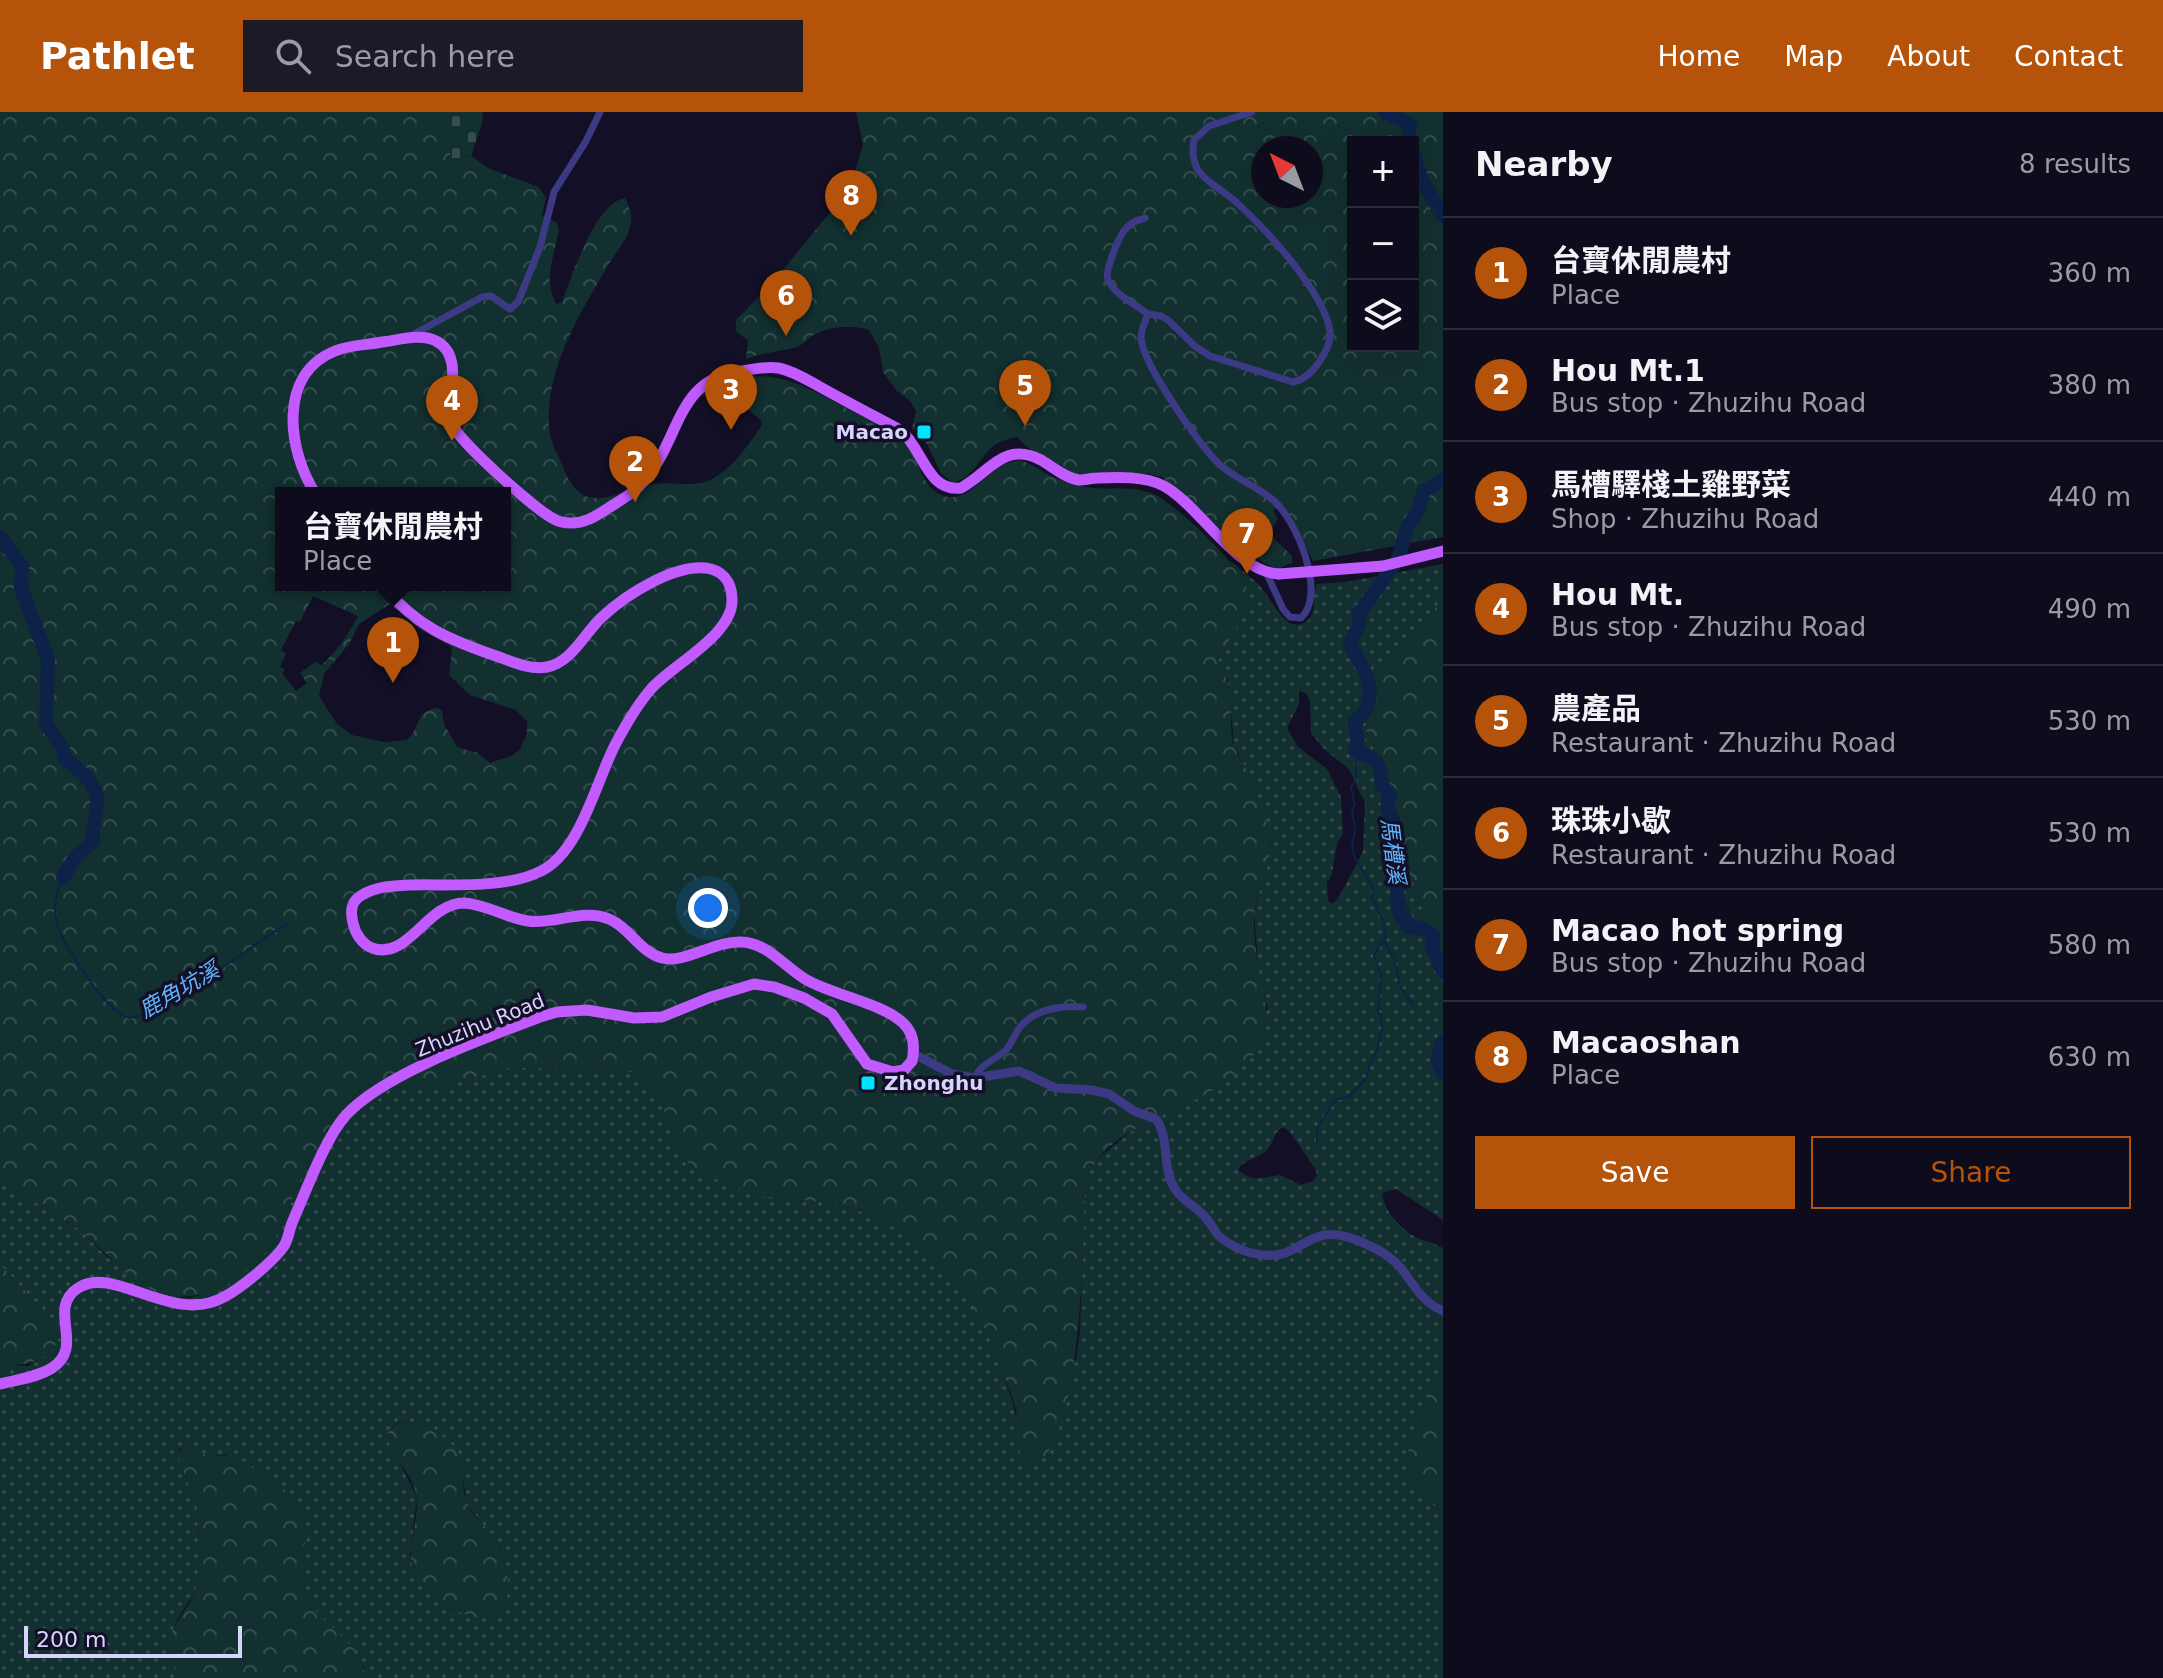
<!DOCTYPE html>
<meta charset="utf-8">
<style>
:root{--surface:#0e0b1c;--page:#1c1929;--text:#f1f3f6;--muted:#9b9ba3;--line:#2e2b3b;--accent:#b45309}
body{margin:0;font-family:"DejaVu Sans","Noto Sans TC",sans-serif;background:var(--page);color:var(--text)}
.controls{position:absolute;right:24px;top:24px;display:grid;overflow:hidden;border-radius:0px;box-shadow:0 8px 32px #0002}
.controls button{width:72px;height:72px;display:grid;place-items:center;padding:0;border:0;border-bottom:2px solid var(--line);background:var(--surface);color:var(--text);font:40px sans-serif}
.compass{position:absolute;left:1251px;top:24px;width:72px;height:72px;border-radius:50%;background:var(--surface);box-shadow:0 8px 32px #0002;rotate:318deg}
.scale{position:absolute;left:24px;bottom:20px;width:218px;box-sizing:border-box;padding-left:8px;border:4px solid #d9d4ff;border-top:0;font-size:22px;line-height:28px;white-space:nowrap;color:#d9d4ff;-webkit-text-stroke:6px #130f26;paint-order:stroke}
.you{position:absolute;left:708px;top:796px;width:28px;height:28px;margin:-20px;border:6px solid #fff;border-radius:50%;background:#1a73e8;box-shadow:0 0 0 12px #1a73e833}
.badge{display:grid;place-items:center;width:52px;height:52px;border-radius:50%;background:var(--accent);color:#fff;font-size:26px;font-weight:700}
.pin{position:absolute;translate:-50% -66px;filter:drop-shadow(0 2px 4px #0008)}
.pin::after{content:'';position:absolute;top:42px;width:28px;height:24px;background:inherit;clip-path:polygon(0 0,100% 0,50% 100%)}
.popup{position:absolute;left:275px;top:375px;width:236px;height:104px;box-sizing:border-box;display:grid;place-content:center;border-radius:0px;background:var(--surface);filter:drop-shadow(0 2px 6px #0005);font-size:26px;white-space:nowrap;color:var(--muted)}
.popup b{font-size:30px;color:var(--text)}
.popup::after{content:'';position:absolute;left:50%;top:100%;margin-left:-16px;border:16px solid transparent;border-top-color:var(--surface)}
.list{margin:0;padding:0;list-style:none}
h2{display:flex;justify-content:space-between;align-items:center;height:104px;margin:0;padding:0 32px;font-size:34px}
h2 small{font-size:26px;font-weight:400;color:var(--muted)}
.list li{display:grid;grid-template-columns:52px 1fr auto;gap:24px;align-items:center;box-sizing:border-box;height:112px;padding:0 32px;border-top:2px solid var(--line)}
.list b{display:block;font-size:30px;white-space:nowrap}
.list p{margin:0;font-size:26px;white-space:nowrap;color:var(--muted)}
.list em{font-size:26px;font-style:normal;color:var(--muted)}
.actions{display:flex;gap:16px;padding:24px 32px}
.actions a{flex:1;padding:18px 0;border:2px solid var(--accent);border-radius:0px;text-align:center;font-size:28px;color:var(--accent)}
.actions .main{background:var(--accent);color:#fff}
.icon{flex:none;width:44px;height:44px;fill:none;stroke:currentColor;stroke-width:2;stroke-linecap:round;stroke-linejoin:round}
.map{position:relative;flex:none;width:1443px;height:1566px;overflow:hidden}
header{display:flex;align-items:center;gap:48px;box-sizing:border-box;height:112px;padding:0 40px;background:var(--accent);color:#fff}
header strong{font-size:38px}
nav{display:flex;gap:44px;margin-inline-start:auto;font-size:28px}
.search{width:560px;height:72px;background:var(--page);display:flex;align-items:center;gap:20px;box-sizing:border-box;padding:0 28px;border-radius:0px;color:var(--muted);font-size:30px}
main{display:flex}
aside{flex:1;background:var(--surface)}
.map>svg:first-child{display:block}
.grass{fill:url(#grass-dots);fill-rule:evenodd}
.forest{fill:url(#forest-crowns);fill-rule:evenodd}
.cemetery{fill:url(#cemetery-stones)}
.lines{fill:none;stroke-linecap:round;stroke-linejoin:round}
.stream{stroke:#0c2248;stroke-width:2}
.river{stroke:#0c2248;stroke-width:14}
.minor{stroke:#3d3a85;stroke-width:7}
.tertiary{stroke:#3d3a85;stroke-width:9}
.primary{stroke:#c25bff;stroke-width:11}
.primary-bridge{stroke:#c25bff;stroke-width:11}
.poi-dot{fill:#00e5ff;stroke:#130f26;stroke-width:3}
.labels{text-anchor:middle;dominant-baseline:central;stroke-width:7;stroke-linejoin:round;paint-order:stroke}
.poi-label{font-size:20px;font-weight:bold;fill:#d9d4ff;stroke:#130f26;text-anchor:end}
.street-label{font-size:20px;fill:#d9d4ff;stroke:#130f26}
.water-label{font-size:22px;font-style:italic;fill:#62b6ff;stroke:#130f26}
</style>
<header>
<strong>Pathlet</strong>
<div class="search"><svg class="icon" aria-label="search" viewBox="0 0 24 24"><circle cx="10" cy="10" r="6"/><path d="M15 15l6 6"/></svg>Search here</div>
<nav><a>Home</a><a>Map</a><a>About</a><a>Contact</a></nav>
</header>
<main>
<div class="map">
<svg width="1443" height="1566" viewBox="0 0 1443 1566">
<defs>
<pattern id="grass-dots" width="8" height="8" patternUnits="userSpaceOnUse" patternTransform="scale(2)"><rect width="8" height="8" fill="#12302f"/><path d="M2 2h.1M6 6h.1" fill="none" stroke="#344d4e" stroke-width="1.8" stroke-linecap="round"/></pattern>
<pattern id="forest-crowns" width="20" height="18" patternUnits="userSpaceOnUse" patternTransform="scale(2)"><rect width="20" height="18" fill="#12302f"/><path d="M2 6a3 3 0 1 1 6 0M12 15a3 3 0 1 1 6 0" fill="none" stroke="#344d4e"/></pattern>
<pattern id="cemetery-stones" width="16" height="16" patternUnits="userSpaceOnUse" patternTransform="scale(2)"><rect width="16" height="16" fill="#12302f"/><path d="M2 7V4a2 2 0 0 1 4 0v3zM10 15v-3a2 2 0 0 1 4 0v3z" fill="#344d4e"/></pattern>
</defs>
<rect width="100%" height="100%" fill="#130f26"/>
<path class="grass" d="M1229 448C1239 456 1250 464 1259 473 1269 484 1278 506 1292 512 1298 514 1304 512 1309 507 1318 496 1310 482 1317 472L1346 470 1443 452V488L1392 540 1372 572 1366 616 1399 705 1408 756 1426 808 1443 843V1108L1396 1077 1382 1081C1384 1098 1398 1114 1412 1123 1421 1129 1433 1130 1443 1136V1260L1425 1296 1431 1393 1443 1399V1566H367C357 1525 320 1517 306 1485 297 1464 304 1437 306 1415L273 1372 253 1358 225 1343 210 1344 183 1335 178 1338C182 1357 190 1374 195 1392 199 1411 201 1454 197 1473 195 1484 188 1490 182 1500 167 1522 163 1548 185 1566H0V1253L28 1254 48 1242 54 1210 0 1152V1068L83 1120 108 1146 175 1185 190 1186 218 1179 263 1145 273 1132 304 1059 333 1009 363 975 368 973 409 976 448 973 513 955 635 960C676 982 660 1028 694 1055 700 1059 709 1062 716 1066 730 1073 745 1080 761 1084 782 1089 805 1087 827 1091 896 1102 953 1150 984 1212 991 1225 994 1239 999 1252 1007 1274 1015 1292 1018 1316L1076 1248 1080 1219 1085 1071 1090 1056 1099 1046 1130 1020 1170 998 1211 979 1268 897 1259 865 1254 802 1271 731 1246 657 1234 633 1228 568 1220 557 1218 543 1228 530 1245 472ZM1299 578 1307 582 1310 589 1311 621 1324 637 1349 657 1365 691 1363 739 1345 774 1336 789 1331 792 1328 788 1327 771 1332 762 1337 732 1343 722 1341 685 1327 657 1298 635 1287 616 1299 592ZM1283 1015 1290 1020 1316 1058 1317 1063 1313 1069 1301 1073 1280 1063C1261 1065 1256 1072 1238 1058 1244 1047 1258 1047 1267 1038 1274 1030 1273 1020 1283 1015ZM398 1310 410 1311 434 1319 462 1350 466 1391 500 1434 506 1455 508 1481 489 1506 452 1498 440 1490 414 1461 410 1442 417 1385 388 1328 387 1321Z"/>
<path class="forest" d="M0 0H435L434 4 448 25 452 50 471 44 490 57 539 75 546 86 542 103 557 111 559 118C554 144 543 168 556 192L562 190C572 164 595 91 625 86 630 96 633 104 630 115 626 130 613 144 606 157 578 204 542 264 550 321 551 333 559 344 563 355 583 408 615 379 654 372 670 370 693 375 708 369 731 359 749 332 762 313L761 308 746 296 735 301 712 282 700 284C762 244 800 272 858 302 874 310 892 315 905 329 918 344 921 375 941 383 973 396 990 345 1022 349 1030 351 1041 359 1049 363 1058 367 1068 371 1078 373 1103 381 1130 371 1155 383 1177 393 1249 460 1248 484 1247 506 1231 526 1218 543 1219 555 1225 561 1228 571 1233 590 1229 612 1233 631 1236 641 1243 650 1247 659 1256 680 1267 706 1270 728 1274 752 1255 782 1254 805 1252 887 1302 919 1215 977 1172 1005 1104 1016 1085 1071 1083 1118 1084 1341 1031 1353 1012 1342 1019 1317 1016 1298 1012 1282 1005 1267 999 1252 991 1231 984 1211 971 1192 937 1139 890 1101 827 1091 805 1087 782 1089 760 1084 739 1078 712 1067 694 1055 658 1030 677 983 635 960L513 955 448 973 409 976 368 973 363 975 333 1009 304 1059 273 1132 263 1145 235 1168 218 1179 204 1183 175 1185 161 1182 135 1170 83 1120 0 1068ZM281 381H505V473H281ZM313 484 358 504C348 523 338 538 322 553L315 550 300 561 307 571 296 579 282 561 285 558 280 555 286 542 281 538 296 509 300 510ZM390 492 421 518 452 535 449 563 470 583 516 598 527 609V622L520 637 514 643 490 651 478 641 457 635 444 612 442 599 438 596C416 597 420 617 407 628L384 630 352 623 337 612 319 584 324 562 349 532 359 512Z
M856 0H1443V425L1313 449 1289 401 1282 394 1273 398 1278 407 1269 422 1292 444V451L1277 457C1232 438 1197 398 1162 365L1148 362 1074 364 1037 344 1017 325C1008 327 1000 329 992 335 979 347 972 367 953 371L941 361 927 332 912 316 916 300 911 290 897 279 883 260 879 236 869 218C852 212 828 214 812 224 807 227 803 233 797 235 780 240 763 240 746 247L748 229 736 219V208L773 170 845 82 855 60 863 32ZM1353 30H1413V234H1353ZM1263 36H1311V84H1263Z
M1443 488V843L1426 808 1408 756 1399 705 1366 617 1372 572 1392 540Z
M0 1152 54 1210C70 1245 26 1256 0 1253Z
M1443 1260V1399C1428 1392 1410 1373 1408 1356 1404 1329 1429 1283 1443 1260Z
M398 1311C421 1308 455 1325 462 1349 465 1362 461 1378 467 1391 474 1408 493 1418 500 1435 508 1452 517 1501 489 1506 480 1507 467 1503 459 1500 441 1494 421 1478 414 1460 404 1434 421 1408 416 1382 412 1362 394 1347 388 1328L387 1321Z
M183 1335 210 1344H236L298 1388 306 1415 302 1461 306 1483 317 1500 357 1540 367 1566H185C140 1530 196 1501 198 1468 200 1445 200 1416 195 1394 192 1376 182 1359 177 1341Z"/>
<path class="cemetery" d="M435 0H482L483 8 471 44 451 50 448 25 434 4Z"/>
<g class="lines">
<path class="stream" d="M63 765C47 801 56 817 77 850 87 865 108 897 126 905 148 915 262 825 289 811
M1397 787 1405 790 1413 809 1421 816
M1385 826 1386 834 1394 846 1400 874 1413 893
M1317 1031V1016L1335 988 1350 984 1367 965 1370 950 1377 939 1382 916 1381 903 1378 900 1381 864 1374 844 1385 825 1384 811 1372 786 1373 776 1354 744 1352 733 1355 718 1352 697 1355 693 1351 676 1356 667V650L1364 641"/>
<path class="river" d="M1385 0 1410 12 1408 30
M1413 39 1422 68 1443 104
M1443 368 1424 379 1418 399 1408 413 1398 447 1358 503 1360 511 1350 533C1367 559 1382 588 1354 611L1358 629 1355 639C1377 646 1381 650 1382 674L1390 681 1387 696 1393 707V729L1397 738 1393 748 1400 766 1397 781 1399 801 1408 815 1421 816 1434 824 1432 835 1443 860
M0 425 22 454 21 476 48 547 46 612 63 637 65 647C80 658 100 673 97 695 95 707 92 716 93 729L74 747 63 765
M1443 929C1437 942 1435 948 1443 961"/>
<path class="minor" d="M1252 0 1209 14 1194 28C1192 38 1193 49 1198 58 1206 71 1225 79 1236 90 1265 116 1324 180 1330 219 1331 227 1328 235 1324 242 1317 255 1308 267 1293 270L1210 244 1196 235 1168 208 1161 204 1148 202C1145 210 1141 218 1141 226 1142 251 1199 332 1218 351 1234 367 1258 374 1274 389 1297 409 1327 482 1301 506L1290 505 1283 497 1267 462
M1145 106C1137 108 1128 113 1123 120 1118 128 1104 160 1108 168 1114 182 1136 193 1148 202
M412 223 482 185 491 184 510 197 518 190 540 135 554 80 586 29 600 0
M975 966C980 951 997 948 1007 937 1012 930 1015 922 1020 915 1035 897 1061 893 1083 895"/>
<path class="tertiary" d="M914 942 952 962 975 966 1019 959 1056 976 1092 978 1109 982 1134 999 1156 1007C1171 1028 1161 1056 1175 1077 1183 1090 1198 1095 1206 1106 1212 1113 1215 1121 1221 1126 1238 1139 1264 1148 1285 1141 1298 1136 1310 1126 1324 1123 1338 1121 1353 1126 1366 1132 1378 1137 1392 1146 1401 1156 1413 1172 1423 1191 1443 1199"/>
<path class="primary" d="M315 381C288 339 277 262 335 239 349 233 367 233 382 230 399 228 421 221 436 229 466 244 445 289 453 313 458 329 537 399 554 407 559 410 565 411 571 411 587 411 597 403 610 395 624 386 637 379 647 365 681 324 677 266 742 259 754 257 767 254 778 256 794 259 809 269 822 276 849 291 876 305 902 319 923 339 928 380 961 376 990 360 1004 329 1041 348 1053 355 1065 366 1079 368 1085 368 1092 366 1098 366 1118 365 1145 364 1164 374 1201 395 1236 460 1279 462
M0 1272C16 1268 38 1265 52 1256 86 1234 46 1197 78 1176 114 1152 172 1214 224 1185 241 1176 273 1150 284 1134 288 1128 289 1119 292 1111 305 1082 325 1026 346 1003 385 961 485 926 540 905L557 900 587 898 634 906 662 905 711 885 754 872 774 875 804 886 832 902 867 952 893 960 904 958 912 949C915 935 914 921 903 911 882 891 832 883 805 867 785 855 767 831 742 830 716 828 684 852 662 846 640 840 629 815 609 807 582 796 555 813 528 809 506 806 486 792 464 791 427 791 408 849 372 836 362 832 355 821 353 811 350 799 351 789 362 783 377 774 393 774 410 773 449 772 507 777 541 759 580 740 596 670 615 633 625 614 637 593 651 577 672 553 733 523 732 488 732 474 726 461 711 457 678 449 625 483 601 506 584 522 572 550 547 555 531 558 515 551 499 545 449 528 417 515 382 473"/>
<path class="primary-bridge" d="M1279 462 1383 454 1443 439"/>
</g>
<g class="poi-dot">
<rect x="916" y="312" width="16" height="16" rx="4"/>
<rect x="860" y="963" width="16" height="16" rx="4"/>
</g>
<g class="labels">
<g class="poi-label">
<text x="908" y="320">Macao</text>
<text x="884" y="971" text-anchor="start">Zhonghu</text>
</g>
<g class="street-label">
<text transform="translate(480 913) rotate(-22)">Zhuzihu Road</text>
</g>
<g class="water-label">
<text transform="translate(1393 739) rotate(83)">馬槽溪</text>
<text transform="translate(179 878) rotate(-30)">鹿角坑溪</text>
</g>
</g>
</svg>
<div class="controls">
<button>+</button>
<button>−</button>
<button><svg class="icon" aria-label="layers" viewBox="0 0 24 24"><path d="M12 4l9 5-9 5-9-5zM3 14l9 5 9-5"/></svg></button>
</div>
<svg class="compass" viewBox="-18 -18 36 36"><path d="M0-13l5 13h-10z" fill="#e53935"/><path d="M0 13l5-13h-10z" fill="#9b9ba3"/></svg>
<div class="scale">200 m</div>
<div class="you"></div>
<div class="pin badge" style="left:393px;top:571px">1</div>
<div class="popup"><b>台寶休閒農村</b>Place</div>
<div class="pin badge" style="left:635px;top:390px">2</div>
<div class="pin badge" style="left:731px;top:318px">3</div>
<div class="pin badge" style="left:452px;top:329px">4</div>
<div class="pin badge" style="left:1025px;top:314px">5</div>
<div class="pin badge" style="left:786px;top:224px">6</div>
<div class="pin badge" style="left:1247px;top:462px">7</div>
<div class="pin badge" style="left:851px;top:124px">8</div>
</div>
<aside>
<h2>Nearby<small>8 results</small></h2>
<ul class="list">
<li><span class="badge">1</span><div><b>台寶休閒農村</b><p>Place</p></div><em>360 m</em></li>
<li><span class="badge">2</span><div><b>Hou Mt.1</b><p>Bus stop · Zhuzihu Road</p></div><em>380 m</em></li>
<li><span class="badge">3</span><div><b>馬槽驛棧土雞野菜</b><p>Shop · Zhuzihu Road</p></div><em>440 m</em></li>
<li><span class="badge">4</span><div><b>Hou Mt.</b><p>Bus stop · Zhuzihu Road</p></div><em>490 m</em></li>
<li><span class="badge">5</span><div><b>農產品</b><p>Restaurant · Zhuzihu Road</p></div><em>530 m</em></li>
<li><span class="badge">6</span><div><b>珠珠小歇</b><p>Restaurant · Zhuzihu Road</p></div><em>530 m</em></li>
<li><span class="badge">7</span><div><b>Macao hot spring</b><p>Bus stop · Zhuzihu Road</p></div><em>580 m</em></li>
<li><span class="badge">8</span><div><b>Macaoshan</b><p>Place</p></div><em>630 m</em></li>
</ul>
<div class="actions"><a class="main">Save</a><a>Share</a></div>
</aside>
</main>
